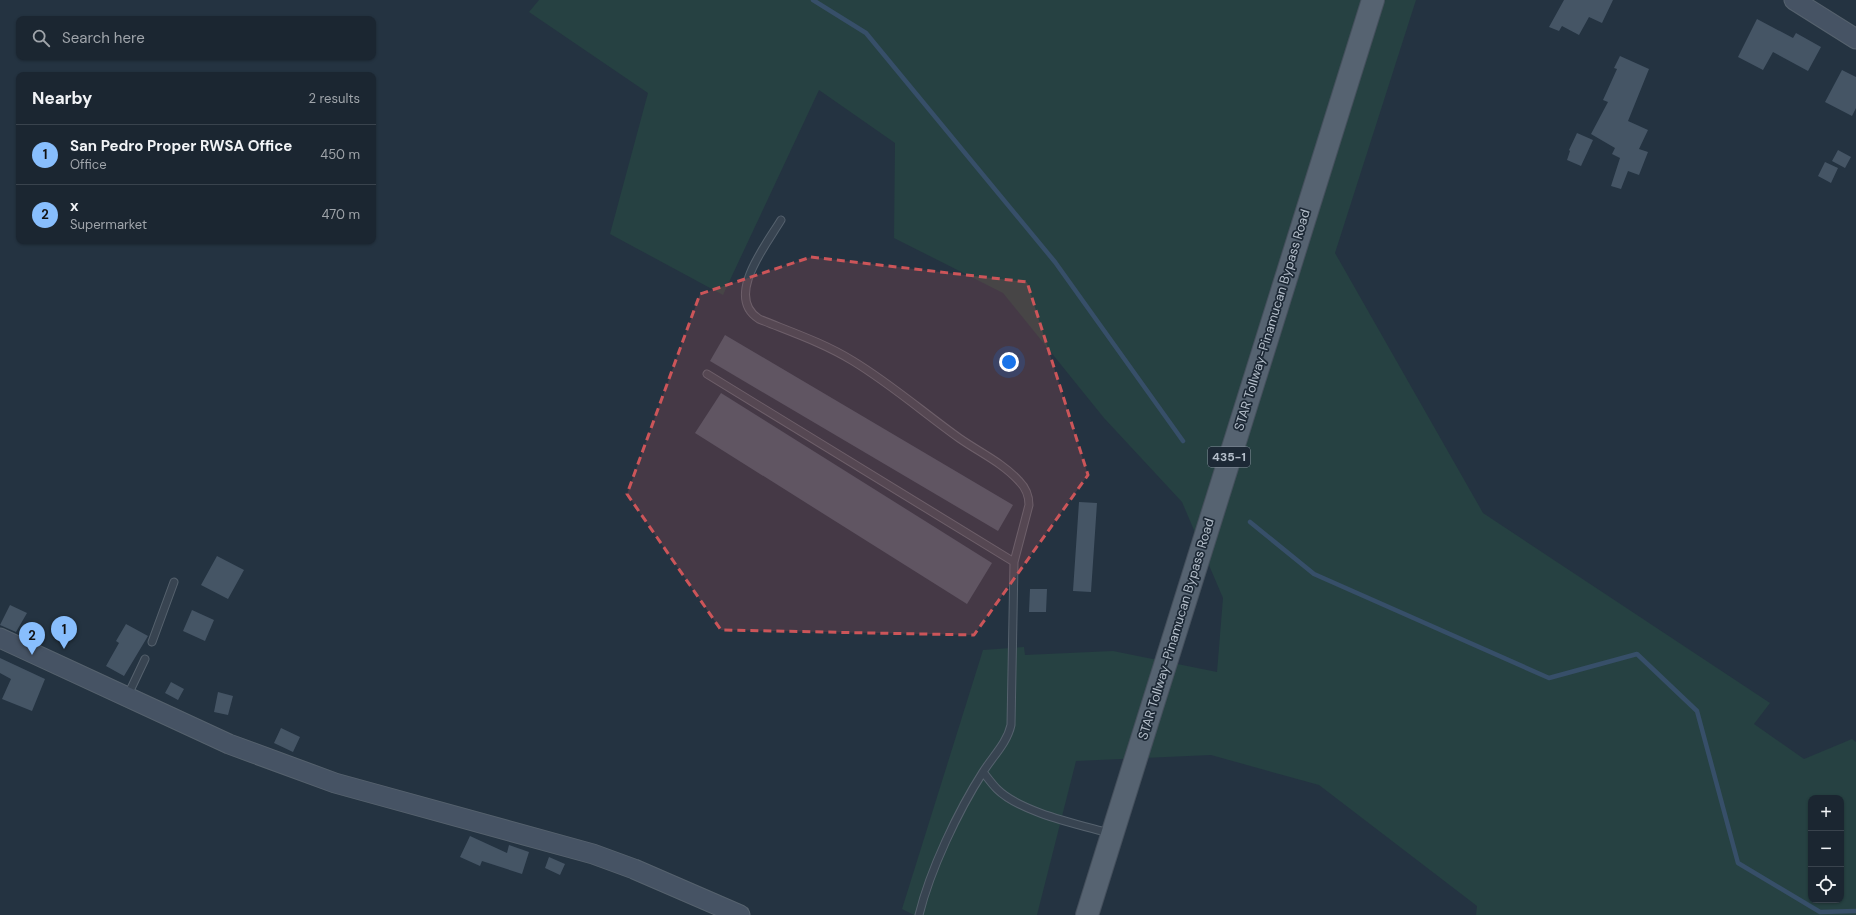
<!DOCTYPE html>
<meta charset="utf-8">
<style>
:root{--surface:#1b2631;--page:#28323d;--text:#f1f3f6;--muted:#a0a5ab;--line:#39434d;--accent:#88befd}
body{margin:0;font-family:"DM Sans",sans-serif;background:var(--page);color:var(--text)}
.controls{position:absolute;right:12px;bottom:12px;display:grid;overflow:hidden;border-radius:8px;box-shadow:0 1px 3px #0004}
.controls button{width:36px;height:36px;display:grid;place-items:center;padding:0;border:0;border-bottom:1px solid var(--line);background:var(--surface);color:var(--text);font:20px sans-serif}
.you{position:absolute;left:1009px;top:362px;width:14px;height:14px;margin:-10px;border:3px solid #fff;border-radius:50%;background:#1a73e8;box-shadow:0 0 0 6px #1a73e833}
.badge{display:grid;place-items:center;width:26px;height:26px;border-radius:50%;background:var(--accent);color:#111;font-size:13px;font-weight:700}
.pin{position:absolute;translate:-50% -33px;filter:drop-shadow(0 1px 2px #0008)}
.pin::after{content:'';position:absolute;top:21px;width:14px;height:12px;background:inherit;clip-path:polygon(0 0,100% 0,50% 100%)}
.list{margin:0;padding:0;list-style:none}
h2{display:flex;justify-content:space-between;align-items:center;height:52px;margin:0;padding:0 16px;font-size:17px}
h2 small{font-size:13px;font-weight:400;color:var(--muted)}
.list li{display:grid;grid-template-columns:26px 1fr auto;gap:12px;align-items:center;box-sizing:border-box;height:60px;padding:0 16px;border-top:1px solid var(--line)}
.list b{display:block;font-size:15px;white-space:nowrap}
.list p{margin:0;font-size:13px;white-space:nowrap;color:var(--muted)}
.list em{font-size:13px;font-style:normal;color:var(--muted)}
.icon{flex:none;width:22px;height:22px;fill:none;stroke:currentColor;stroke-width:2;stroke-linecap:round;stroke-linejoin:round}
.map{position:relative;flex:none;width:1856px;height:915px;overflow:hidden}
.search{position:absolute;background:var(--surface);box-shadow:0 1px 3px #0004;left:16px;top:16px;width:360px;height:44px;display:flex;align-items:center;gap:10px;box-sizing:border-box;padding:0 14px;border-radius:8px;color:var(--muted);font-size:15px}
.panel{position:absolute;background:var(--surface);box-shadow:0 1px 3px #0004;left:16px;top:72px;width:360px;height:172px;border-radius:8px}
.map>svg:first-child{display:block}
.green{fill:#264142;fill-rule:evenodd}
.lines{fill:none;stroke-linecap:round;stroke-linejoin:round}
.stream{stroke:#374f69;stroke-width:4.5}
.building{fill:#455565}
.lane-casing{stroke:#56626e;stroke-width:9}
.secondary-casing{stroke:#56626e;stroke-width:21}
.primary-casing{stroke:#45505d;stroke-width:24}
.lane{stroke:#384451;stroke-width:7}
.secondary{stroke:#465364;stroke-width:19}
.primary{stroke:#566371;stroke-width:22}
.marked{fill:#cc5559;fill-opacity:0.2;stroke:#cc5559;stroke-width:3;stroke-dasharray:8 5;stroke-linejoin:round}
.labels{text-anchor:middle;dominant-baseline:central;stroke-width:3.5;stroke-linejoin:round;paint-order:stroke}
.shield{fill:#1d2936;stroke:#87929e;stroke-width:1}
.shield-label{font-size:12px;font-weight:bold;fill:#b5bfcb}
.street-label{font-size:13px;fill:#b5bfcb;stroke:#1d2936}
</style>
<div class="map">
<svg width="1856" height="915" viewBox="0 0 1856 915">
<rect width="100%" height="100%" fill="#243341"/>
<path class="green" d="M539 0H1416L1335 253 1483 513 1770 703 1754 724 1804 759 1852 739 1856 742V915H1476L1477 906 1319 785 1211 755 1076 761 1037 915H914L902 909 983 650 1024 647 1025 655 1113 651 1217 672 1223 598 1182 502 1104 418 1003 293 894 238 895 143 819 90 723 295 610 234 648 93 529 12ZM1811 798H1841V900H1811Z"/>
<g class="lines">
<path class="stream" d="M813 0 866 33 1055 262 1183 441
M1250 522 1314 574 1549 678 1637 654 1697 711 1738 863 1820 912 1856 911"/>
</g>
<path class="building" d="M1564 0H1613L1602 23 1589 17 1579 35 1562 26 1559 31 1549 27Z
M1757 19 1793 38 1796 33 1821 47 1808 71 1773 52 1763 70 1738 57Z
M1620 56 1649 69 1628 121 1648 130 1639 149 1648 152 1639 175 1628 171 1621 189 1611 186 1620 158 1612 154 1615 148 1591 134 1608 102 1603 100 1617 69 1614 68Z
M1842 70 1856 77V108L1852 116 1825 102Z
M1577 133 1593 140 1581 166 1567 160 1570 151 1569 150Z
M1838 150 1851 157 1845 168 1832 161Z
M1825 162 1838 168 1831 183 1818 176Z
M725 335 1013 505 998 531 710 361Z
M721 393 992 563 967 604 695 433Z
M1079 502 1097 503 1091 592 1073 591Z
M217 556 244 570 228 599 201 585Z
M1030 589H1047L1046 612H1029Z
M10 605 27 613 16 632 0 625Z
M192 610 214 620 205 641 183 631Z
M126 624 148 636 124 676 106 666 119 643 116 641Z
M0 658 45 679 32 711 2 699 11 679 0 673Z
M171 682 184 689 178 700 165 693Z
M218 692 233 696 228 715 214 712Z
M281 728 300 737 293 752 274 743Z
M470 836 507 853 509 845 529 852 522 874 482 861 480 866 460 857Z
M549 857 565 864 560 875 545 868Z"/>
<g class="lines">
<g class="lane-casing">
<path id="lane" d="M781 220C766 245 724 297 759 319 791 332 824 343 853 361 891 384 924 413 959 438 979 452 1003 463 1019 481 1026 488 1029 495 1029 505L1014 562 1011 725C1007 743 993 756 983 772 958 811 930 870 919 915
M707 374 1014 562
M152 642 174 582
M127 697 145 659
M983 772C987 777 992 784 997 789 1020 812 1077 824 1109 833"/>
</g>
<g class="secondary-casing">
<path id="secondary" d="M1794 0 1856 39
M0 638 229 744 335 783 593 854 634 869 740 915"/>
</g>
<g class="primary-casing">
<path id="primary" d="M1087 915 1373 0"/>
</g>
<use href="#lane" class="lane"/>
<use href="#secondary" class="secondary"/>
<use href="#primary" class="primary"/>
</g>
<path class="marked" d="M811 257 1027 282 1088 475 974 635 721 630 627 494 700 294Z"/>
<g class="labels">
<rect class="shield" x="1208" y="447" width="42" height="20" rx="3"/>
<g class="shield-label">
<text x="1229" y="457">435-1</text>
</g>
<g class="street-label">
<text transform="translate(1272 320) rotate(-73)">STAR Tollway-Pinamucan Bypass Road</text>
<text transform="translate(1176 629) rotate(-73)">STAR Tollway-Pinamucan Bypass Road</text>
</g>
</g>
</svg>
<div class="controls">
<button>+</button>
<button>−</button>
<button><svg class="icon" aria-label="locate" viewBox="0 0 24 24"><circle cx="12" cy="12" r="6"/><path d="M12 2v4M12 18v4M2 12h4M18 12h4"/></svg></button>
</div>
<div class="you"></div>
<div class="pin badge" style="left:64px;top:649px">1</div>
<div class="pin badge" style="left:32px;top:655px">2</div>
<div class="search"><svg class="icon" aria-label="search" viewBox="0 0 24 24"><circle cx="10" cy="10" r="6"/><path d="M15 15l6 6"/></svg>Search here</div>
<section class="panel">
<h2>Nearby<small>2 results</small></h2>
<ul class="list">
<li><span class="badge">1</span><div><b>San Pedro Proper RWSA Office</b><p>Office</p></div><em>450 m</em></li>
<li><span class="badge">2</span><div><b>x</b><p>Supermarket</p></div><em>470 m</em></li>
</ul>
</section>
</div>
